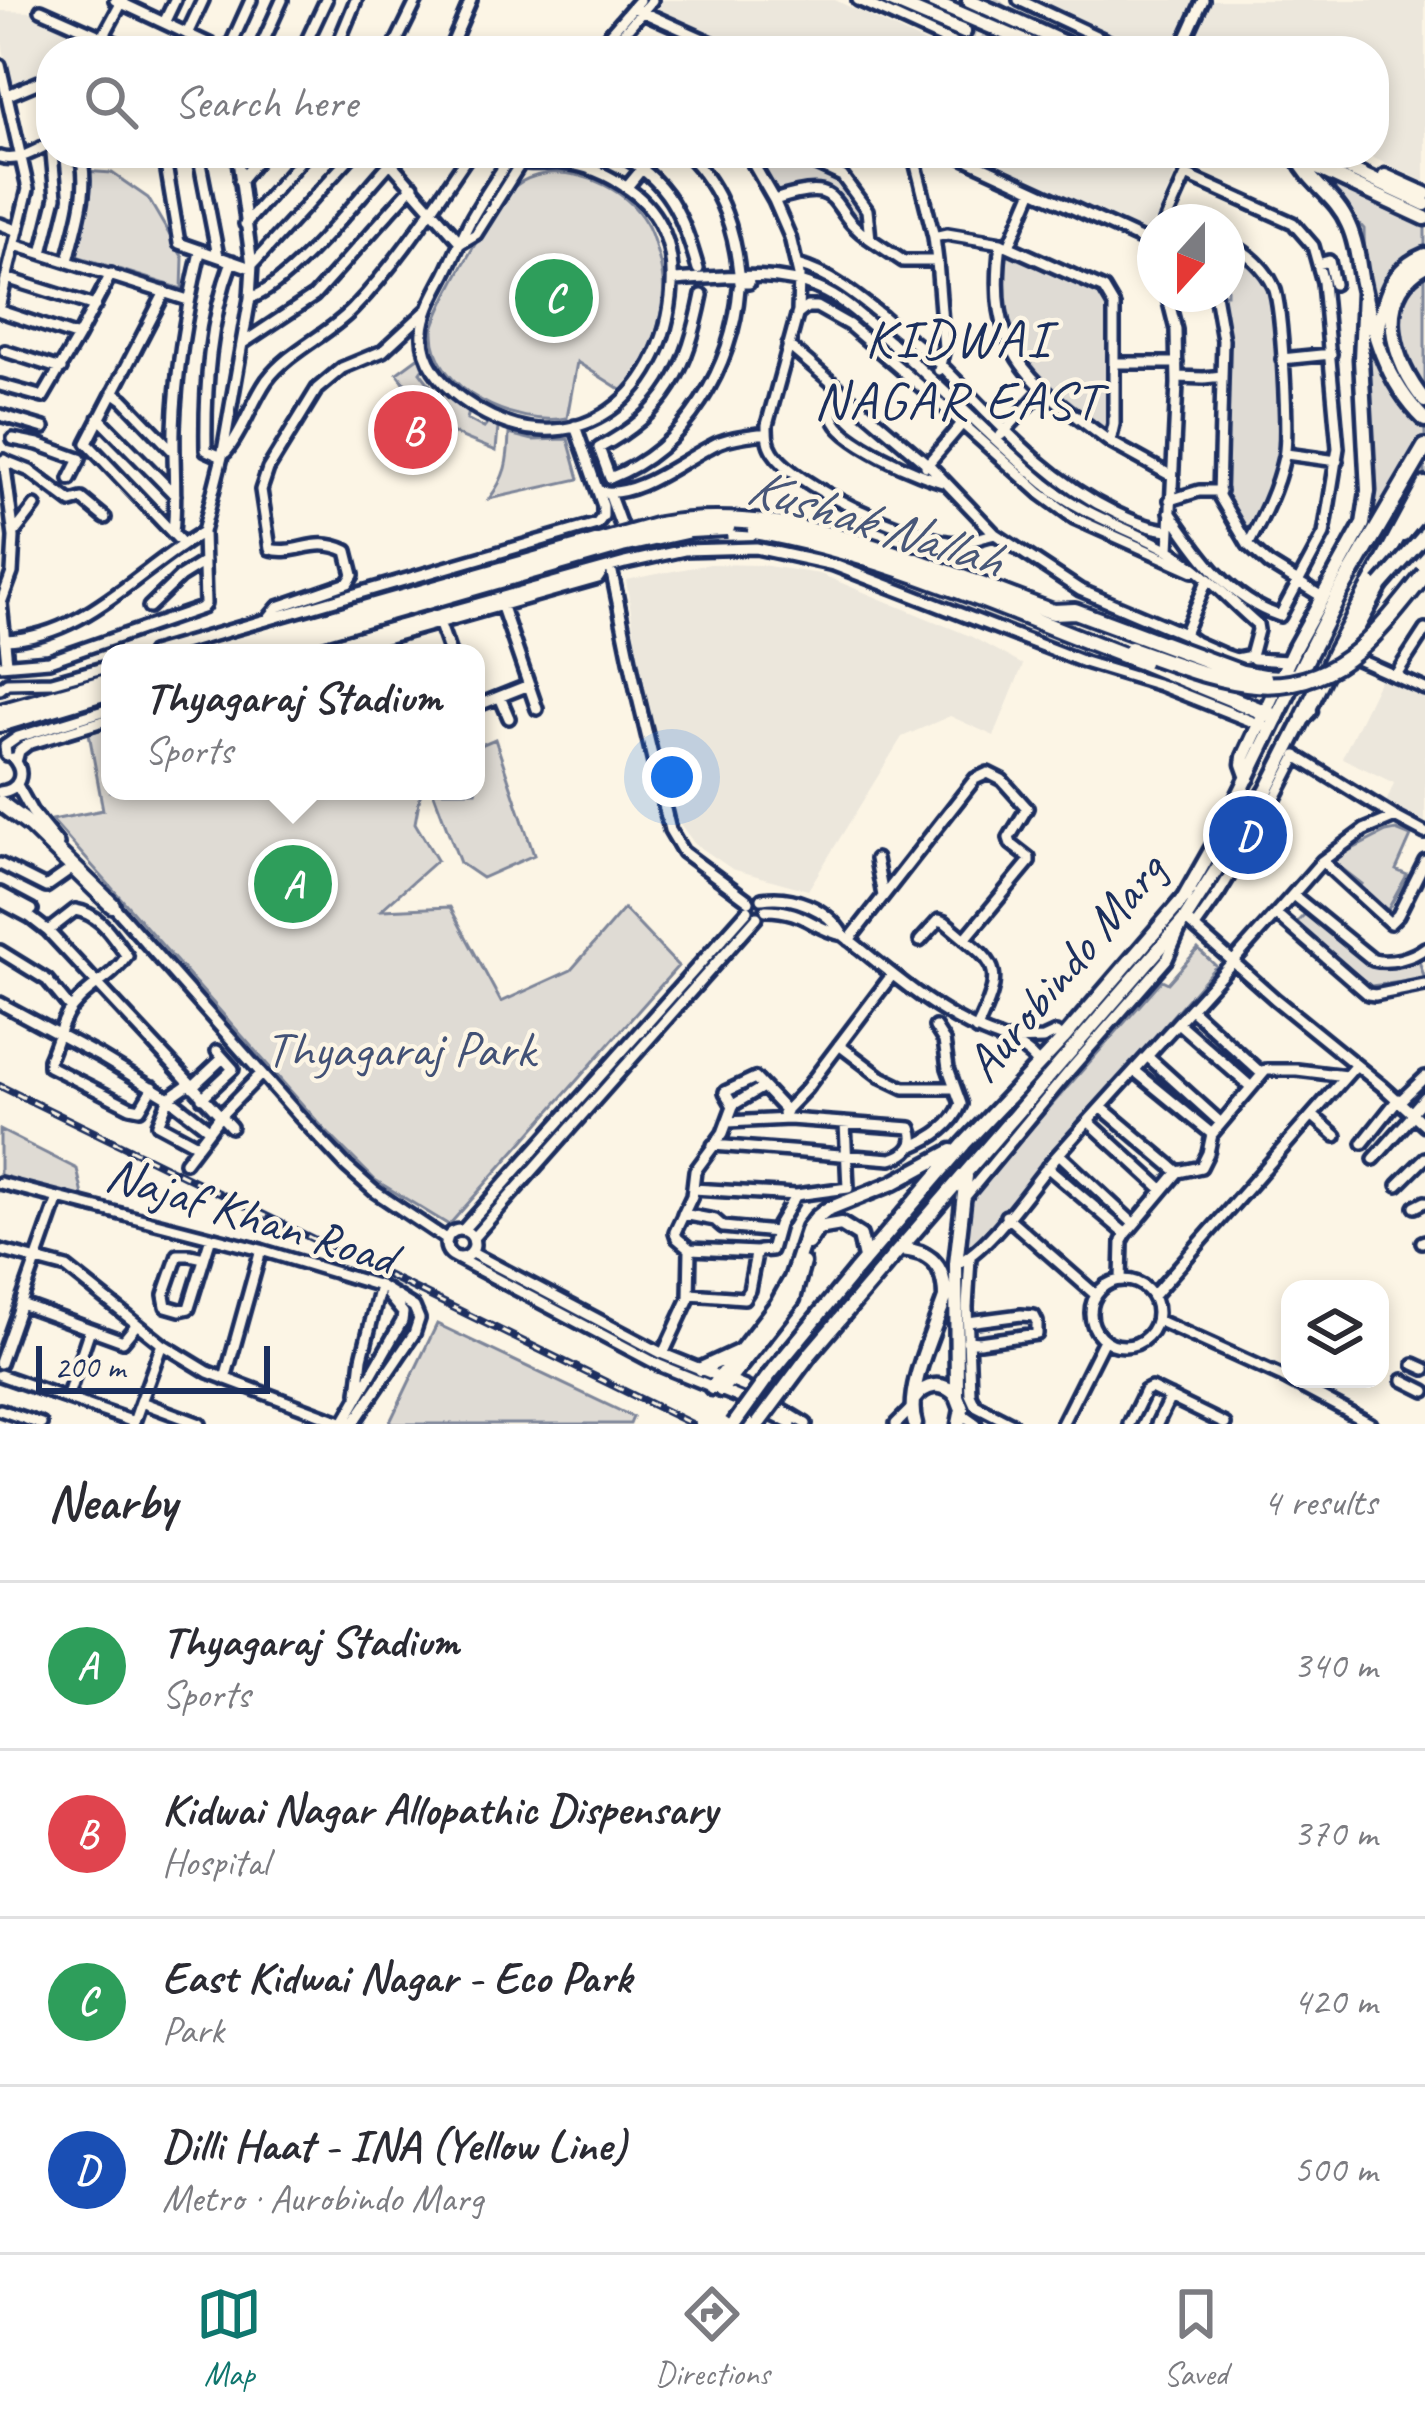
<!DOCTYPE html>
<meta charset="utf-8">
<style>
:root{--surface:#fff;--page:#f2f2f3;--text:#2b2b33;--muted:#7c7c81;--line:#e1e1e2;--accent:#0f766e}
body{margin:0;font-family:Caveat,sans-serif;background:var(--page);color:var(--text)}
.controls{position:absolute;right:36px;bottom:36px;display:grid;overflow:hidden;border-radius:24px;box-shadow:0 6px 18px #0003}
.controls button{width:108px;height:108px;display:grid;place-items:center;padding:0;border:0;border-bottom:3px solid var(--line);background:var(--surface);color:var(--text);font:60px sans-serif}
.compass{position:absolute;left:1137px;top:204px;width:108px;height:108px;border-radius:50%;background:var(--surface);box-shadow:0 6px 18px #0003;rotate:201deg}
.scale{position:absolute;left:36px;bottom:30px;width:234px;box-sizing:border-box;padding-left:12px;border:6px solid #1b2f5e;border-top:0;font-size:33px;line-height:42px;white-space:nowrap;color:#1b2f5e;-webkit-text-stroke:9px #fcf5e5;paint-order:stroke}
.you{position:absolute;left:672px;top:777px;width:42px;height:42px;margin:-30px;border:9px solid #fff;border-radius:50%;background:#1a73e8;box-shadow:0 0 0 18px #1a73e833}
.badge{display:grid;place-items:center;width:78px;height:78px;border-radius:50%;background:var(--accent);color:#fff;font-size:39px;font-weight:700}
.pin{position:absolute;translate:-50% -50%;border:6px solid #fff;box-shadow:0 3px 12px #0006}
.popup{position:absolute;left:101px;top:644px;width:384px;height:156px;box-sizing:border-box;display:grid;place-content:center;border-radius:24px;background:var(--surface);filter:drop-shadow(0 3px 9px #0005);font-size:39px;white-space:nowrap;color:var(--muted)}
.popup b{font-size:45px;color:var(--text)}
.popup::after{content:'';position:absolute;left:50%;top:100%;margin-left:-24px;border:24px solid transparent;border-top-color:var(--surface)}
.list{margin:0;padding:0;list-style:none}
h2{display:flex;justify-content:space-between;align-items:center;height:156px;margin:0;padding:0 48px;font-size:51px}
h2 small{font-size:39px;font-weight:400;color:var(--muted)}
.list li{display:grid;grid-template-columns:78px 1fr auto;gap:36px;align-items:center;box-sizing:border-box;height:168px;padding:0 48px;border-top:3px solid var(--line)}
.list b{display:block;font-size:45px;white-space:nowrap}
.list p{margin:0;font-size:39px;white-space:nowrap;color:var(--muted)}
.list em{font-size:39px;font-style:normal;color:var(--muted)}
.icon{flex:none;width:66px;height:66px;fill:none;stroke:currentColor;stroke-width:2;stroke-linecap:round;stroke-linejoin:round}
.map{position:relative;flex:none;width:1425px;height:1424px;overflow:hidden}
.search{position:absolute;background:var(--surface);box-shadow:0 6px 18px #0003;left:36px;right:36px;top:36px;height:132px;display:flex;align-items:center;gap:30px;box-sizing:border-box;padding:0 42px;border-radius:48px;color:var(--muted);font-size:45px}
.sheet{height:828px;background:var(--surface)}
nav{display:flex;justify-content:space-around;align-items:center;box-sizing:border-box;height:168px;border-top:3px solid var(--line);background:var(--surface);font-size:33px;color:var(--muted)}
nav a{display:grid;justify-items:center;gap:6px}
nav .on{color:var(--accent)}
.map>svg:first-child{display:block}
.built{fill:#ece7dc}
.green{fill:#dfdbd4;stroke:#7d8599;stroke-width:3}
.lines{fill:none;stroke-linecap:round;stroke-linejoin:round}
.stream{stroke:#767f94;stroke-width:3}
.major-tunnel{stroke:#cfcdca;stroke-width:12;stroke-dasharray:12 6;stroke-linecap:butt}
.minor-casing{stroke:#1b2f5e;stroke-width:18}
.major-casing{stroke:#1b2f5e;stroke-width:21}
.highway-casing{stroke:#1b2f5e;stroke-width:22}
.minor{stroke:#fcf5e5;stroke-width:9}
.major{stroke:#fcf5e5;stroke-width:12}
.highway{stroke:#fcf5e5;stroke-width:14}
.rail-casing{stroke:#1b2f5e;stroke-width:8}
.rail{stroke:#fcf5e5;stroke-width:3;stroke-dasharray:9;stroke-linecap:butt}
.major-bridge-casing{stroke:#1b2f5e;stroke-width:21;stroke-linecap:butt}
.highway-bridge-casing{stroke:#1b2f5e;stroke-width:22;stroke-linecap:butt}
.major-bridge{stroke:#fcf5e5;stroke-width:12}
.highway-bridge{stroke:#fcf5e5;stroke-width:14}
.labels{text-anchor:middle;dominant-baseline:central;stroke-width:9;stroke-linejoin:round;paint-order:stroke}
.street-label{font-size:51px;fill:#1b2f5e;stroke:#fcf5e5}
.park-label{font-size:51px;fill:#425176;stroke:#fcf5e5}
.neighbourhood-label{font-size:54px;letter-spacing:3px;fill:#1b2f5e;stroke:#fcf5e5}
.water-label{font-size:54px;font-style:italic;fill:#485779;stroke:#fcf5e5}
</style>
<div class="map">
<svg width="1425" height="1424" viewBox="0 0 1425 1424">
<rect width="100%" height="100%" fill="#fcf5e5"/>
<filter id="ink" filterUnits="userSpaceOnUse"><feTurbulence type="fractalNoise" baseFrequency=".00833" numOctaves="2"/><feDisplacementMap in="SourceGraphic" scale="24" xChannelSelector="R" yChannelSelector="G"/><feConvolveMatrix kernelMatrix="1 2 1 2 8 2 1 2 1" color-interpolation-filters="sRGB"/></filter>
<g filter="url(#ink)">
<path class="built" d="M658 0H835L942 51H745L653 8Z
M1031 0H1425V182L1363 153H1374V51H1142Z
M0 11 37 12 93 37 76 51H51V69L11 91 0 31Z
M966 153H1156L1179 164 1152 229 1146 236Z
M710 564 761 565 820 574 970 636 1023 665 994 736 950 716 902 737 808 890 732 869 694 843 675 817 646 707 626 580Z
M1382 675 1425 696V822L1386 803 1394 783 1342 758Z"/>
<path class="green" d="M750 153H785L836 176 862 206 867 235 830 191 823 189 775 197Z
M83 171 112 173 148 198 183 258 182 289 73 255Z
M549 173C586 171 627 190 646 223 653 234 655 247 659 259 662 271 665 284 663 297 660 332 646 365 623 391L577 362 567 418C518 427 431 391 433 331 434 312 499 198 515 186 525 178 537 175 549 173Z
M1318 176 1425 224V522L1369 553 1364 229Z
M1227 246 1250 261 1263 277 1272 289 1277 315 1283 453 1265 510 1248 541 1222 495 1219 294H1227Z
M1005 249C1034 262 1095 278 1109 306V438C1037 388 989 343 1005 249Z
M419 357 423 368 420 372 439 397 444 393 469 412 467 419 484 428 488 423 498 428 496 451C476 442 451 435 434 420 420 406 409 388 397 373Z
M509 434 533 440 568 439 579 479 489 499C506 476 508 462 509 434Z
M110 727V791H421L415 823 437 860 381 910 450 907 501 1002 571 970 624 909 678 966 449 1225 375 1180 324 1129 52 820 103 810 89 733Z
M495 739 534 855 482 878 460 863 433 791H476V747Z
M1396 830 1411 836 1396 870 1407 875 1386 913 1359 888 1362 884 1331 860 1386 832Z
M1308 911 1375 966 1418 958 1425 979 1371 986 1294 925Z
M1198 949 1216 966 974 1245H963L968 1200 1162 980 1168 983Z
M0 1130 77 1169 85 1204 0 1183Z
M437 1324 633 1417 630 1424H389Z"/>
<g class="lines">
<path class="stream" d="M626 524C680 511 713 508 768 517
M596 532 613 528"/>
<path class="major-tunnel" d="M964 32 992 41C1021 33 1009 10 989 0"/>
<g class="minor-casing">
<path id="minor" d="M115 0 224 51
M858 0 970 51
M1019 0 1128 51
M634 8 730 51
M41 10 134 51
M164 23 175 0
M187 34 203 0
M625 47 631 51
M88 51 103 37 123 0
M228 51 251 0
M259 51 282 0
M302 51 326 0
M335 51 356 0
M392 51 417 0
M449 51 471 0
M595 51 639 0
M608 51 652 0
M1180 51 1203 0
M0 65 28 189 0 304
M8 95 51 77
M164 153 179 243 251 268
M198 153 218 256
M382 153 461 243
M617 153C669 180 683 216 698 269
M686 153C723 189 736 233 740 283H749
M747 153 774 200 790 237 799 275 798 312 767 425C767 435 767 443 773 452 795 487 907 535 948 542 963 545 980 537 995 534
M792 153 842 176 867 210 870 239 903 261H937
M913 153 934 237 937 261 944 348 939 370
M953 153 1147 242 1155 234
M0 157C17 163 36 150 51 143
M509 159C527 166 544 162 563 163 587 165 611 176 630 190 662 213 674 248 672 286 665 403 566 474 463 400 441 384 421 360 423 332 424 311 437 291 446 273 454 257 461 239 469 223 482 199 498 176 513 153
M240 181 263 153
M627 187 655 153
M774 200C849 175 824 209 870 239
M1165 222 1186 175 1293 223 1313 246 1323 282 1338 448 1324 534 1280 616C1229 599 1200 556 1170 512
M0 224 18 231
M245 224 307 153
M934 237 947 234 1001 243 1104 289 1114 306V424L1110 442 1170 475
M1147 242 1155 263
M1227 242C1247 252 1264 266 1274 287 1282 307 1289 436 1284 457 1277 489 1263 517 1248 545L1269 564 1324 598
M461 243 476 234 527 153
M1001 243C987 354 1027 380 1110 442
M15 245 188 300
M1009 246 1033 190
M42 253 56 197 52 153
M68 261C76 226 91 189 80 153
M1318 264 1329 261 1334 284
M252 265 354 153
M797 265C830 274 857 296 883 317 904 335 927 352 947 371 1000 425 1047 480 1116 513 1133 521 1149 528 1168 530
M6 278 95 306
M673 280C720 278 772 269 817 288 845 299 868 323 890 342 943 388 992 439 1045 484 1082 514 1125 527 1165 548 1199 566 1228 599 1257 624L1258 630 1251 656 1254 659 1288 661
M165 292 87 443 183 544
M1167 294 1176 330 1177 384 1169 550
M1215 294 1223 340 1219 496 1248 545
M702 295C687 369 668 412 599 448L610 478C686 449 733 366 739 288
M250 298C289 286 360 196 391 162
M0 311 78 337
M797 315 807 307H817L849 325 926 391 1041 494 1074 518 1193 571
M243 343 314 296 413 186
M788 345 932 468 995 534 1080 590 1184 634 1195 642 1227 656 1236 659 1251 656
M5 351 61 369
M1282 359 1331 354
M1114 363H1177
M1177 377 1204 378 1222 376
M0 385 43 397 78 337 111 274
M840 390C837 398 830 408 833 417 839 442 922 477 946 483
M113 392 123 399 173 451
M0 415 44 428
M99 418 175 495
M1001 435 1044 389
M13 439 38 444 79 459
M226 452C244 430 251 403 267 380 290 350 327 336 353 309 398 262 433 207 470 153
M1286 454 1337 461
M222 457 206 450C205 387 209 321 232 261
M4 460 14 537 12 573 1 603 7 663
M5 461 30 471 71 502 82 499 105 518
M926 466 966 419
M70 479 80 459
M599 491C638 500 685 457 720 442 735 436 751 435 767 433
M609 493 626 539
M1170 500 1199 491H1220
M173 532C177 498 173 463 174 429 176 368 186 311 200 252
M14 533 35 506
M611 568 636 689 670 830 683 852 749 901
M500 601 537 709
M149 607 180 577 204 562
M268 619 278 607 348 583 353 575 347 551C313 535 299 556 270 549L261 490 268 469 317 389 342 368 383 351 426 311
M439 622 450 653
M1184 634 1207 581
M4 640C86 637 137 570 203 532
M152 653 597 524 603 516V506L575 426
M301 653 625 563 684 550 756 548 834 565 1084 662 1160 685 1271 729
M332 653 598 578 603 570
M1348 655 1425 689
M0 665 49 661 202 608 205 604 203 532 222 457 250 298 252 265 237 153
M1395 676 1425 630
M0 689 7 683 52 682 110 666
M500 697 509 718
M476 706 529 685
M6 755 5 746 18 737 110 709
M1296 756 1395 817 1425 833
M16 762 19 751 28 744 110 719
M17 785 32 812 58 844
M0 792C20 790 26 773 13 758
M876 859 883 896
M1322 861 1390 923 1398 915 1425 861
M0 864 46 887 73 868
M0 893 32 910
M1293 895 1373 960C1390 964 1412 958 1425 948
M762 899C792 894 827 908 843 935 887 969 931 1010 983 1032 1004 1041 1025 1045 1039 1065
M0 901 30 917 48 931 231 1127
M109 901 299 1116 347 1167 374 1191 447 1240
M766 910C805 910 812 929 843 935
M1276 914 1368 994 1375 995 1425 985
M1195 927 1219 893 1268 812 1297 756
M48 931 75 910C101 914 112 936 127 956 110 980 93 983 75 1004 62 1017 57 1042 49 1059V1066L130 1107 140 1109 153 1087
M849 940 975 779 988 773 1002 780 1027 808 1009 838 1011 844 1029 858V862L965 939
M920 941 939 920 945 922C996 966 1008 963 976 1030
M0 951 47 980 70 1008
M0 1003 101 1057 169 1098 189 1084
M1191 1009 1262 1074
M1178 1023 1251 1087
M1008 1040 1043 1039 1056 1033 1063 1039
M839 1045 881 1077 904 1088H955
M1148 1057 1221 1123
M1135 1071 1212 1134 1266 1070H1297L1346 1076
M192 1087 223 1058
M202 1098 233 1069 217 1051
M1400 1101 1425 1077
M733 1105 763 1087
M1412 1112 1425 1097
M783 1113 806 1089 892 975
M1312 1115 1336 1136
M1088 1121 1163 1190
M1363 1143 1398 1099
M197 1145 158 1124 169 1098 209 1129
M713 1145 891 1159C907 1155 918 1144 911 1128L789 1119 728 1122
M913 1146C934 1137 952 1126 961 1104L948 1068 944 1041 935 1027
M1059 1154 1134 1224
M1374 1159 1414 1114
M185 1162 220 1116 261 1074
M1047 1167 1126 1234 1178 1172 1101 1107
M1178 1172 1201 1167 1208 1153 1212 1134
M0 1183 261 1250 380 1286 414 1307 419 1319 414 1334 353 1424
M1398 1185 1425 1158
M693 1189 796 1195 848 1188 845 1123
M965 1197 1071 1069 1167 959 1185 919 1275 999 1382 1086 1425 1125
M1415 1207 1425 1202
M683 1214 715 1220 723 1227 776 1232
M1006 1216 1096 1295
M446 1244a14 14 0 1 1 28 0a14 14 0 1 1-28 0Z
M463 1230 748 910
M473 1238 757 917
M1422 1242 1425 1241
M690 1249 757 1252
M0 1250 67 1268 162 1344 208 1372 346 1424
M472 1253 663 1354 745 1387 806 1424
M455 1257 659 1365 740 1398 791 1424
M204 1258 190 1255H178L164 1295 166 1306 180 1310 189 1308 211 1237
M970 1258 967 1307 970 1394 975 1405 1012 1424
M956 1264C991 1248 1029 1188 1056 1157 1144 1058 1235 962 1322 861L1364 830 1395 817
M1091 1313a33 33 0 1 1 66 0a33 33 0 1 1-66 0Z
M1121 1280 1122 1241 1126 1234
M690 1294 744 1298 749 1290 756 1254 759 1251 771 1250 778 1225 796 1195
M1153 1296 1356 1065
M21 1304 123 1341 137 1324
M1157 1320 1283 1377 1371 1424
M967 1341 979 1342 1037 1334V1322L1034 1316 1021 1315 968 1322
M663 1354 689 1298 690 1249 677 1238 675 1232 692 1196 695 1171 723 1133 733 1106 725 1092 755 1078 786 1111
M0 1363 58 1198
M1414 1364 1425 1369
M0 1375 134 1422
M225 1379 261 1250
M1403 1380 1425 1391
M358 1393 362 1358 380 1286
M67 1398 90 1329
M141 1402 162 1344
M0 1410 41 1424
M962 1414 976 1424
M134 1422 141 1402 200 1424
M343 1424 402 1321 403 1313 388 1295
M896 1424 911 1409
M1062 1424 1104 1340
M1129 1424 1145 1391 1151 1388 1225 1424
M1157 1424 1170 1397"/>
</g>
<g class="major-casing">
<path id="major" d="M889 0 964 32
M929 0 1047 51
M969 0 1082 51
M1285 153 1425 218
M1315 153 1425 204
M1298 158C1310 184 1337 197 1348 224 1356 241 1358 260 1361 278 1372 331 1385 381 1425 420
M1385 176 1425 194
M1425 266C1372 295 1393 364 1425 401
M1377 336C1384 301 1388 270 1425 255
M1403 535 1425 508
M1338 663 1381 585
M1248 778 1243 764 1244 757 1295 647 1363 524 1368 491 1361 359 1364 292
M808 1243 818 1228 841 1224 860 1236 865 1258
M900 1249C931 1251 945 1266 945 1298 934 1331 904 1391 915 1424
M891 1259 1185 919 1267 790 1304 717 1310 711
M855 1271 964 1144 1063 1039 1184 898 1218 838 1297 676
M701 1369 738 1352
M712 1388 777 1304 791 1279 808 1228 816 1218 826 1210 893 1183 952 1151
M721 1390 793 1299 803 1263
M914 1399C926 1383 943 1381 957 1396
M959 1424 962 1409 957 1396 956 1264 966 1176"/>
</g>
<g class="highway-casing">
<path id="highway" d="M1142 662 1276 717
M1264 677 1281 678 1298 675 1339 594 1425 447
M0 712 110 681
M1304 717 1335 652 1425 485
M0 724 110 691
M0 803 31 826 112 905"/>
</g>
<use href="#minor" class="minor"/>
<use href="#major" class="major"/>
<use href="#highway" class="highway"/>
<g class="rail-casing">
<path id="rail" d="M0 1086 692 1424"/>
</g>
<use href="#rail" class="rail"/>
<g class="major-bridge-casing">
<path id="major-bridge" d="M1381 585 1425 535
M734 1424 767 1378 855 1271
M758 1424 810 1354 891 1259"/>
</g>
<g class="highway-bridge-casing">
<path id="highway-bridge" d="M755 531C885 553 1018 616 1142 662
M1131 649C1210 676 1285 713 1358 650 1383 628 1404 600 1425 574
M209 653 659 525C790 501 932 568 1053 612L1075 611 1242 673 1264 677
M246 653 622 545 690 530 727 528"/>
</g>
<use href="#major-bridge" class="major-bridge"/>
<use href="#highway-bridge" class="highway-bridge"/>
</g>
</g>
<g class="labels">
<g class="street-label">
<text transform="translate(1065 967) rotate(-50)">Aurobindo Marg</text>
<text transform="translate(251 1215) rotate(17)">Najaf Khan Road</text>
</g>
<g class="park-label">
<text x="400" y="1049">Thyagaraj Park</text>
</g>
<g class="neighbourhood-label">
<text x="958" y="338">KIDWAI<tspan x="958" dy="62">NAGAR EAST</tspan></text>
</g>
<g class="water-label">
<text transform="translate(875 522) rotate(17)">Kushak Nallah</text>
</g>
</g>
</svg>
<div class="controls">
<button><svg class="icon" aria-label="layers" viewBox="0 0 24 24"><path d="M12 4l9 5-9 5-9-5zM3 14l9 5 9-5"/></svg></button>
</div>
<svg class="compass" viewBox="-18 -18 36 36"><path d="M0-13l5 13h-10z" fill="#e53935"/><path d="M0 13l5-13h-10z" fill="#7c7c81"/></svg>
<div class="scale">200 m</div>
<div class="you"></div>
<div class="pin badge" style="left:293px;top:884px;background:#2e9e5b">A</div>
<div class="popup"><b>Thyagaraj Stadium</b>Sports</div>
<div class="pin badge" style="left:413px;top:430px;background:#e0444e">B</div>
<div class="pin badge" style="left:554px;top:298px;background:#2e9e5b">C</div>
<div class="pin badge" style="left:1248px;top:835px;background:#1a4fb4">D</div>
<div class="search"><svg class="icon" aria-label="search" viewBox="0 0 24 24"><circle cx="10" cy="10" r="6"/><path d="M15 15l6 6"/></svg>Search here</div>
</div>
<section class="sheet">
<h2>Nearby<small>4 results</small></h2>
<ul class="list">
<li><span class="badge" style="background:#2e9e5b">A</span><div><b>Thyagaraj Stadium</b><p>Sports</p></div><em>340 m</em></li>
<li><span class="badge" style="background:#e0444e">B</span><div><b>Kidwai Nagar Allopathic Dispensary</b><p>Hospital</p></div><em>370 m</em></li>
<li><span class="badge" style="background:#2e9e5b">C</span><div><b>East Kidwai Nagar - Eco Park</b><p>Park</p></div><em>420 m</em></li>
<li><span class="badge" style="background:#1a4fb4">D</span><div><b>Dilli Haat - INA (Yellow Line)</b><p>Metro · Aurobindo Marg</p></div><em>500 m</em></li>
</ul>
</section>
<nav>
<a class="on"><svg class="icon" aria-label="map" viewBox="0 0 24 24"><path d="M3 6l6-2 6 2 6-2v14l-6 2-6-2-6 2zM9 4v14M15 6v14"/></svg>Map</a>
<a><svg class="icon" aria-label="directions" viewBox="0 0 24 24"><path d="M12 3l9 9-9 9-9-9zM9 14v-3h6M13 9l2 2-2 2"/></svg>Directions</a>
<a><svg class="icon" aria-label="saved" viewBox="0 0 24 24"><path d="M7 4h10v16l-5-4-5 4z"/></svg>Saved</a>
</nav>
